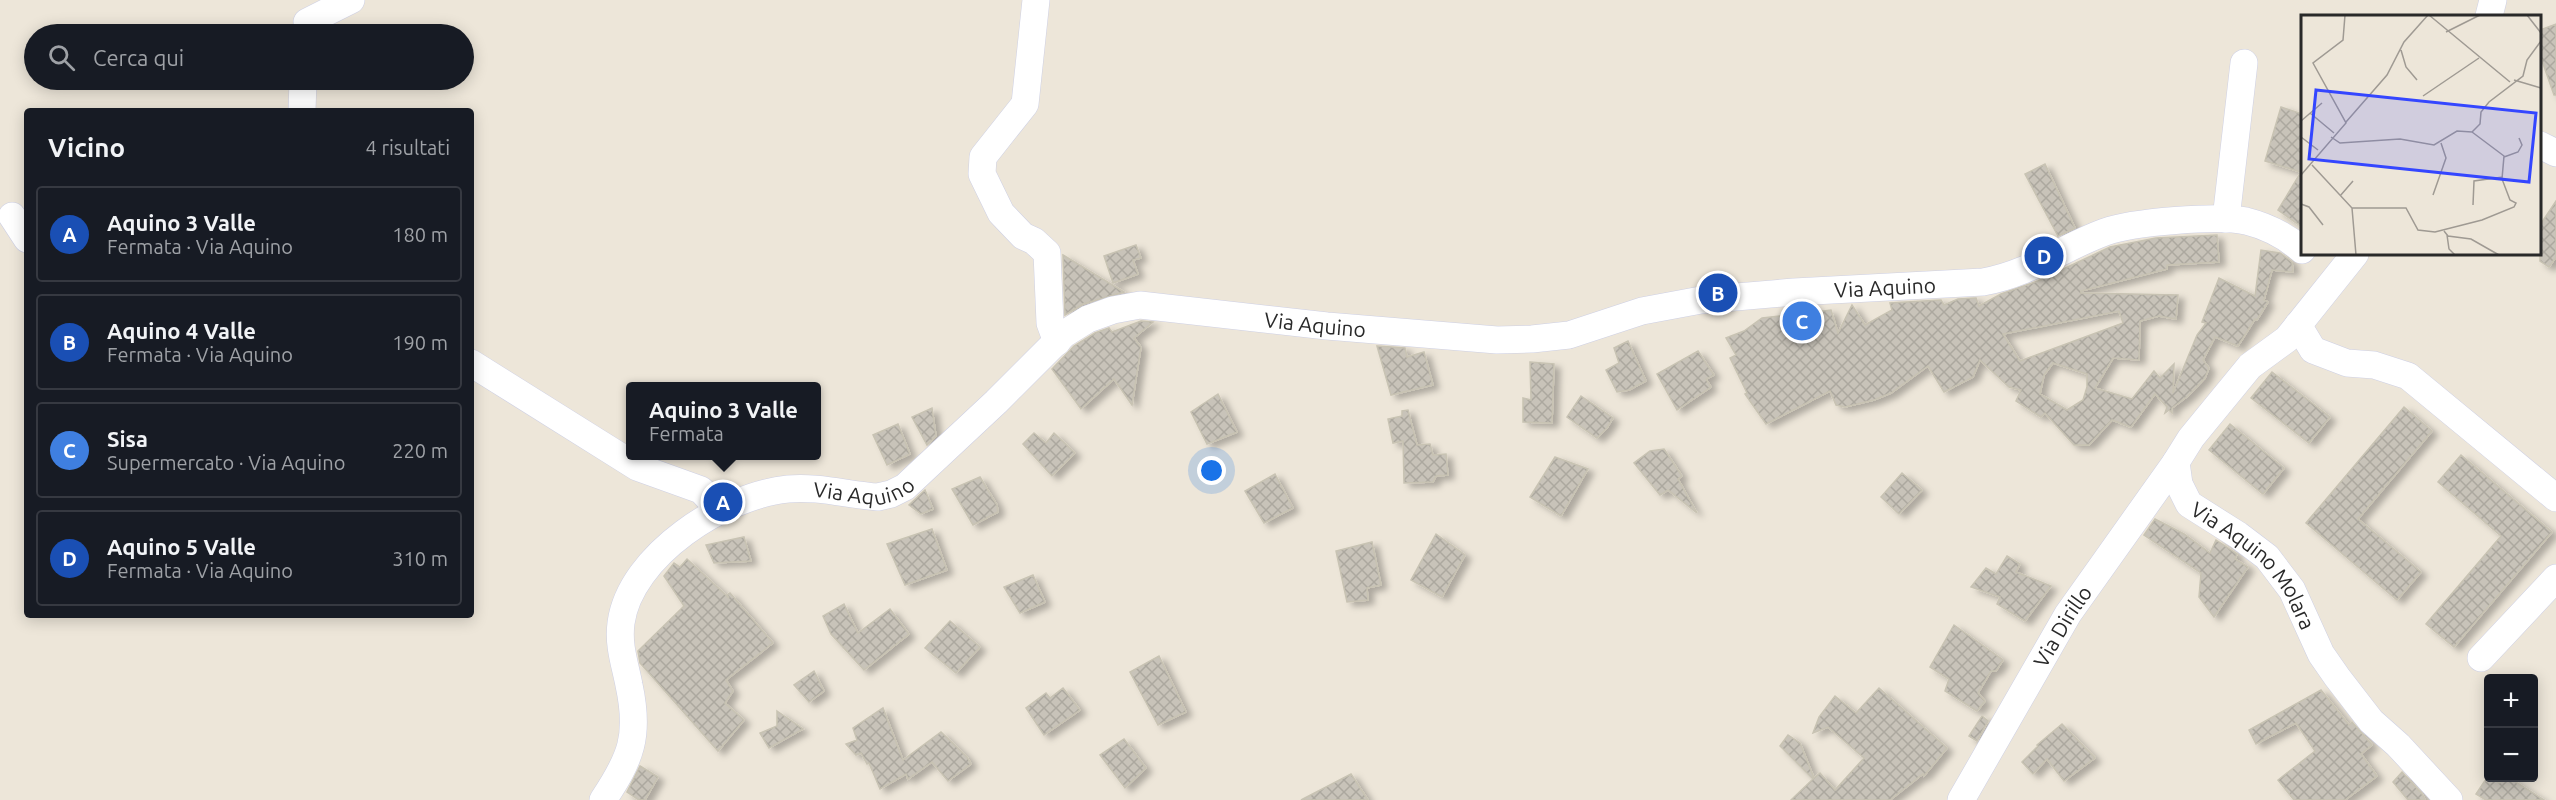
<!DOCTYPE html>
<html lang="it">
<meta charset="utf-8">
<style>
:root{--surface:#171b24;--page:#242831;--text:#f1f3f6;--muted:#9ea1a6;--line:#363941;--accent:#d93025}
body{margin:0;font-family:Ubuntu,sans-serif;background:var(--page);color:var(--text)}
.controls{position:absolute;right:18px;bottom:18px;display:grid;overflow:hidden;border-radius:6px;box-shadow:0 3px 15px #0003}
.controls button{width:54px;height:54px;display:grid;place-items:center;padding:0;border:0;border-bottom:2px solid var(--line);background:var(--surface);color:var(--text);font:30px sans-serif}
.you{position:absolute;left:1212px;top:471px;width:21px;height:21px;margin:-15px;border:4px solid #fff;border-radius:50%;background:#1a73e8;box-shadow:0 0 0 9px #1a73e833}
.badge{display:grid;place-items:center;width:39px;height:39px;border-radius:50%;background:var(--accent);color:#fff;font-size:20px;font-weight:700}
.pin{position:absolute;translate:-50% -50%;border:3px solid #fff;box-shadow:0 2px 6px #0006}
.popup{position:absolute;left:626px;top:382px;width:195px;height:78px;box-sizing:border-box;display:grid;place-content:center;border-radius:6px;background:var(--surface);filter:drop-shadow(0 2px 4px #0005);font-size:20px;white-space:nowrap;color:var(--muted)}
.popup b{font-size:22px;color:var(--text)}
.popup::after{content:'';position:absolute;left:50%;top:100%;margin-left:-12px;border:12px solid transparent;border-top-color:var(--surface)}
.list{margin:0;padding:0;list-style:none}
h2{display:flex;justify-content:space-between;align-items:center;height:78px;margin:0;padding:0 24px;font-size:26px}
h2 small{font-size:20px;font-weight:400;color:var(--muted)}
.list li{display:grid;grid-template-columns:39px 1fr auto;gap:18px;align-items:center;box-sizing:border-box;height:96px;margin:0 12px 12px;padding:0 12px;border:2px solid var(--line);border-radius:6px}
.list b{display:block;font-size:22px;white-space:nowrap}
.list p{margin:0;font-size:20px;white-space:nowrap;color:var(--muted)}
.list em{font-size:20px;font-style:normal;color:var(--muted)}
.icon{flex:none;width:33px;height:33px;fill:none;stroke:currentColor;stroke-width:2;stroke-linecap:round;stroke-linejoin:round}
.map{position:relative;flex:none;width:2556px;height:800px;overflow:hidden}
.search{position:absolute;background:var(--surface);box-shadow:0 3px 15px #0003;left:24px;top:24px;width:450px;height:66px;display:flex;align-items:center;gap:15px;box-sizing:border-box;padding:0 21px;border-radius:33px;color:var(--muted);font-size:22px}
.panel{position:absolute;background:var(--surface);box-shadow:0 3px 15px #0003;left:24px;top:108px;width:450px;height:510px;border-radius:6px}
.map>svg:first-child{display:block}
.building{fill:url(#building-cross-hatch);stroke:#c8c3b3;stroke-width:1.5;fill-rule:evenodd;filter:url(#shadow)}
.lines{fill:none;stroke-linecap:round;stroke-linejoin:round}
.minor-casing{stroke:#ced0e4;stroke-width:28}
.minor{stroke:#fff;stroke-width:27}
.labels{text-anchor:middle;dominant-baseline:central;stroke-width:5;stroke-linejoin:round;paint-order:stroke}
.street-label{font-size:21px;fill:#292929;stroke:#fff}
.inset-road{fill:none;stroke:#9f9a93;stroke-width:1.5}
.view{fill:#3446ff;fill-opacity:0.15;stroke:#3446ff;stroke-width:3}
.inset-edge{fill:none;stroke:#292929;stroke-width:3}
</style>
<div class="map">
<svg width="2556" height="800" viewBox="0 0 2556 800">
<defs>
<pattern id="building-cross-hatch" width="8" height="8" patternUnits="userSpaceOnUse" patternTransform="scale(1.5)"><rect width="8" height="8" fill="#c8c3b9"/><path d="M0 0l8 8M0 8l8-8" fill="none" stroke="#aca89f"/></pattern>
<filter id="shadow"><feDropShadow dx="6" dy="4" stdDeviation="3" flood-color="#0004"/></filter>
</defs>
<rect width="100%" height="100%" fill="#ede6d9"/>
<path class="building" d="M2556 24V95H2554L2540 55V30Z
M2281 107 2302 114V227L2278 210 2301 172 2265 161Z
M2045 164 2075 228 2058 236 2025 174Z
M2556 201V257L2549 267 2540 261V225Z
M2217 235 2219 262 2167 265V269L2081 291V293L2178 295 2176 319 2159 316 2140 321 2139 360 2113 358 2095 388 2132 399 2154 371 2160 378 2174 364 2173 393 2197 335 2206 323 2202 322 2219 278 2255 296 2261 250 2280 253 2292 262 2293 272 2272 270 2264 300 2268 302 2257 320 2255 319 2238 346 2215 337 2203 360 2209 368 2205 378 2188 396 2172 408V413L2169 410 2165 413 2167 407 2155 394 2131 427 2112 420 2089 445H2074L2045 413 2041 417 2016 401 2021 390 2009 387 1980 360 1973 377 1944 392 1928 366 1891 393 1874 400 1845 407 1836 405 1830 391 1766 424 1745 394 1747 393 1730 358 1736 355 1726 338 1744 331 1762 318 1831 310 1838 333 1852 305 1865 325 1892 310 1890 303 1941 300 1944 305 1958 299 1976 298 1979 306 2001 294 2038 281 2110 247 2156 238ZM2119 311 2123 323 2020 361 2003 334ZM2053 363 2087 374V387L2083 400 2067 410 2040 394 2044 375Z
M1136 245 1141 258 1133 260 1138 274 1113 283 1104 256Z
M1063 255 1124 292 1083 304 1065 315Z
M1141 321 1153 322 1134 338 1141 347 1132 405 1114 379 1081 409 1052 369 1074 346 1095 333 1109 328 1112 332Z
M1628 341 1646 381 1629 390 1617 392 1606 370 1619 363 1614 348Z
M1377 346 1405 348 1407 357 1424 352 1433 385 1391 395Z
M1698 351 1714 375 1706 379 1711 387 1677 410 1657 374Z
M1530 362 1554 364 1552 423 1523 422V398L1531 400Z
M2272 372 2330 417 2309 443 2251 398Z
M1218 394 1237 432 1207 444 1191 412Z
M1581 396 1613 418 1607 428 1597 438 1567 417Z
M2404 407 2432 431 2358 519 2421 572 2397 600 2306 523Z
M932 408 936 436 927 445 912 417Z
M1408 410 1417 445 1430 444 1433 455 1446 454 1448 475 1436 476 1433 482 1404 483 1403 441 1393 443 1388 419 1402 416V411Z
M898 424 910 454 887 465 873 435Z
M2230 424 2284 468 2263 494 2209 450Z
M1034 433 1046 443 1054 433 1075 453 1052 476 1023 444Z
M1664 449 1682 476 1678 479 1697 513 1668 490 1660 495 1634 463 1650 451Z
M2461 455 2552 532 2454 647 2426 624 2501 536 2438 482Z
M1555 457 1588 469 1561 516 1530 497Z
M1902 473 1922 490 1899 514 1881 497Z
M1275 474 1293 508 1264 523 1245 491Z
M980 477 997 505 998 512 973 525 952 489Z
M925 490 933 509 921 514 909 505Z
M2155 519 2184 534 2210 553 2216 540 2237 554 2235 559 2248 567 2214 617 2199 597 2201 573 2144 535Z
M932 529 947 570 905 585 887 544Z
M1436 534 1465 555 1442 597 1411 580Z
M744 537 751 561 714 563 706 545Z
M1372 542 1381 585 1367 588 1368 600 1347 602 1336 551Z
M2007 556 2020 564 2016 572 2051 586 2025 621 1997 604 2000 597 1971 587 1986 568 1996 574Z
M687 559 729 598 727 595 730 593 773 643 726 680 733 691 725 703 744 720 718 751 640 663 638 651 684 606 664 576 674 563 680 567Z
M1033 575 1045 602 1020 613 1004 587Z
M844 604 858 633 890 609 909 634 864 670 831 634 823 616Z
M950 621 980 647 956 673 925 648Z
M1954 625 2003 660 1996 671H1991L1978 693 1985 701 1977 711 1945 691 1949 679 1930 667Z
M1159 656 1186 712 1158 725 1130 672Z
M814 671 824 691 809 702 794 685Z
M1063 688 1080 710 1044 735 1026 708 1046 693 1050 698Z
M1879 688 1947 748 1924 776 1923 774 1890 800H1791L1813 779 1780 746 1788 735 1800 743 1814 778 1820 773 1835 790 1864 758 1828 727 1813 733 1819 717 1835 696 1856 713Z
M2321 690 2349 725 2352 722 2372 745 2361 754 2377 776 2345 800H2294L2278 780 2315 751 2296 723 2256 744 2249 730Z
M883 708 903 760 941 732 967 757 971 764 948 781 932 762 908 779 906 774 880 789 869 763 867 764 861 753 856 755 846 744 857 740 853 728Z
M777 711 803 729 769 748 760 733 777 726Z
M1982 716 1988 721 1977 741 1969 736Z
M2062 724 2095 758 2064 781 2047 759 2033 774 2022 762 2038 746 2037 745Z
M1124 739 1146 768 1125 788 1100 755Z
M640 766 658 777 645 800H639L627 792Z
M2402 772 2422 794 2425 800H2408L2393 782Z
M1351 774 1368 800H1301Z
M2488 776 2499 783 2503 777H2508L2544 800H2486L2476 794Z"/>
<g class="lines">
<g class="minor-casing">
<g id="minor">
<path d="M1036 0 1025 104 983 157 982 174 1001 213 1023 236 1034 241 1047 253 1050 323 1057 342"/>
<path d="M2489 16 2493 0"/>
<path d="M307 22 351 0"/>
<path d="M302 111 303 80"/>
<path d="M2540 145 2556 153"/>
<path d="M12 216 27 239"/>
<path d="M2226 219 2244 63"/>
<path id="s1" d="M2355 254 2287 339 2250 366 2191 438 2176 462 2179 484 2189 504 2238 535 2267 557 2292 590 2321 654 2337 677 2371 721 2398 745 2449 800"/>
<path d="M2298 325 2313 350 2347 363 2374 365 2408 376 2556 498"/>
<path d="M471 363 637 467 701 490 719 509"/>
<path d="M2481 658 2556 578"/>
<path id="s2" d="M603 800C631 758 640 736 629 685 625 664 618 646 621 623 630 555 725 495 788 489 817 486 849 495 878 497L891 494 905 487 996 402 1064 334 1088 319 1113 310 1140 305 1327 326 1497 340 1532 339 1569 335 1642 311 1701 300 1794 292 1983 282C2032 273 2061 248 2105 232 2132 222 2218 215 2246 221 2266 226 2287 237 2302 250"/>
<path id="s3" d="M1961 800 2068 614 2176 462"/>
</g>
</g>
<use href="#minor" class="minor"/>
</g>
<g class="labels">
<g class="street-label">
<text stroke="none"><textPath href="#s2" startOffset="1587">Via Aquino</textPath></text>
<text stroke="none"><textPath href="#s2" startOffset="1011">Via Aquino</textPath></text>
<text stroke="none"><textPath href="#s2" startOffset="489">Via Aquino</textPath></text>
<text stroke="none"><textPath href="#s1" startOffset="412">Via Aquino Molara</textPath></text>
<text stroke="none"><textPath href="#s3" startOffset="201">Via Dirillo</textPath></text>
</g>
</g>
<g transform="translate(2301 15)">
<rect width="240" height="240" fill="#ede6d9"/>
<path class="inset-road" d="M128 0 209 67M226 0 240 18M145 17 179 0M100 35 105 52 116 65M213 65 240 73M122 81 178 43M9 98 33 118M0 106 21 88M45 107 86 60 103 27 127 0M0 122 17 135M30 122 39 128 99 124 133 130 156 116 171 117 179 109 180 97 188 87 222 61 226 45 240 26M203 142 217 137 221 130 218 123M11 150 51 193 55 240M0 160 45 108 12 48 42 25 44 0M132 180 145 143 140 128M39 181 52 166M0 189 8 192 22 210M172 190 173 166 202 162M51 193H105L117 215 134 217 181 205 213 192 215 188 209 185 201 164 203 141 171 117M143 216 147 221 170 224 198 240M146 220 148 234 154 240"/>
<path class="view" d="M15 75 235 98 228 167 8 144Z"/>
<rect width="240" height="240" class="inset-edge"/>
</g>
</svg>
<div class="controls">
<button>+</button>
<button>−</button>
</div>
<div class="you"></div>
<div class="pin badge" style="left:723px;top:502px;background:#1a4fb4">A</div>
<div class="popup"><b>Aquino 3 Valle</b>Fermata</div>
<div class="pin badge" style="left:1718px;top:293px;background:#1a4fb4">B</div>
<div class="pin badge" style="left:1802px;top:321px;background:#3f7fe0">C</div>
<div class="pin badge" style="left:2044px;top:256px;background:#1a4fb4">D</div>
<div class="search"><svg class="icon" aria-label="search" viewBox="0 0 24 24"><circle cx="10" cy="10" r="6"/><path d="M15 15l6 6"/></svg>Cerca qui</div>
<section class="panel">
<h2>Vicino<small>4 risultati</small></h2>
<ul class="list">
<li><span class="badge" style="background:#1a4fb4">A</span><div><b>Aquino 3 Valle</b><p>Fermata · Via Aquino</p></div><em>180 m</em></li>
<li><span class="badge" style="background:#1a4fb4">B</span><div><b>Aquino 4 Valle</b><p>Fermata · Via Aquino</p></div><em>190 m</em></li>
<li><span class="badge" style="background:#3f7fe0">C</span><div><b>Sisa</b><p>Supermercato · Via Aquino</p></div><em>220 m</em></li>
<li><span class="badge" style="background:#1a4fb4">D</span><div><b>Aquino 5 Valle</b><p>Fermata · Via Aquino</p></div><em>310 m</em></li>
</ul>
</section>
</div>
